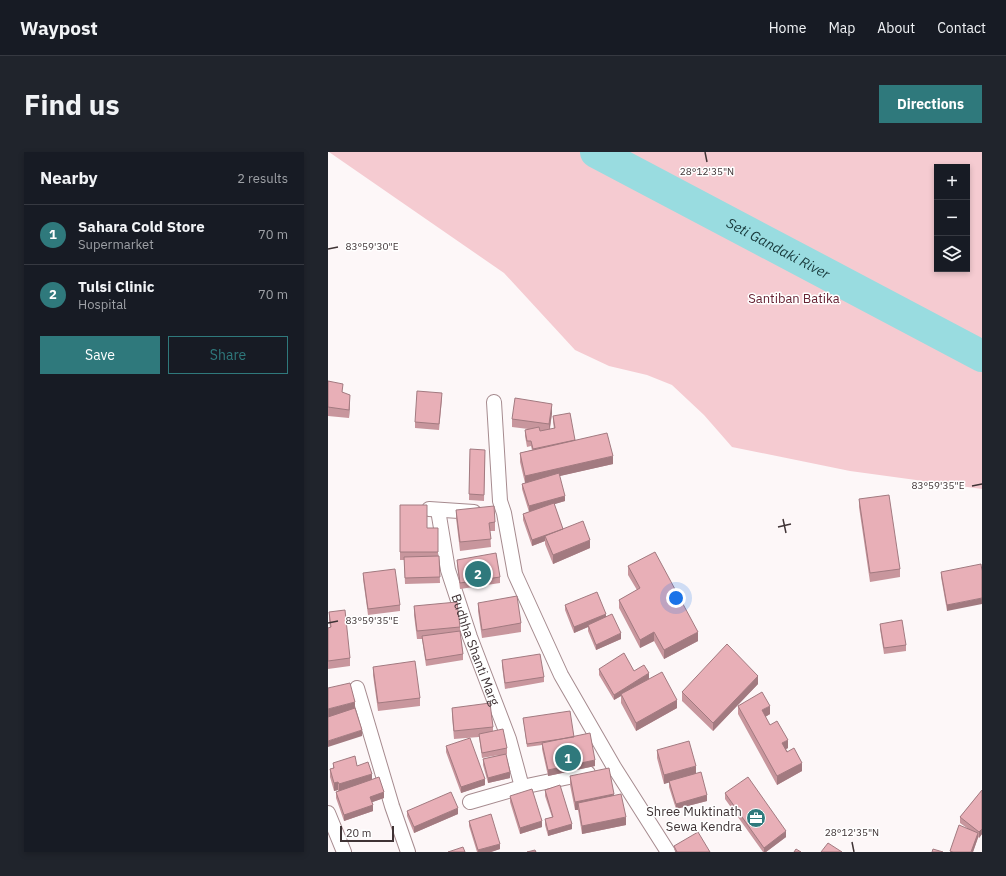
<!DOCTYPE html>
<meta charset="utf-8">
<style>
:root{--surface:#171b24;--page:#20242c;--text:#f1f3f6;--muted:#9ea1a6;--line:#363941;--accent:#2f797c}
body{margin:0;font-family:"IBM Plex Sans",sans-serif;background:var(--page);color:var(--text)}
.controls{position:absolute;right:12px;top:12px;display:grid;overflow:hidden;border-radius:0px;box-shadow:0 2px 6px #0003}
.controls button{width:36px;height:36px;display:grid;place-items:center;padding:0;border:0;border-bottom:1px solid var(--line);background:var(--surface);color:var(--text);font:20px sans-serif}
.scale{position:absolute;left:12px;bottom:10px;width:54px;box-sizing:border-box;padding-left:4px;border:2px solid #3f3335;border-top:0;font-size:11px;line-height:14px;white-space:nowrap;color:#3f3335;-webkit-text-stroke:3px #fff;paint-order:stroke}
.you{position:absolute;left:348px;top:446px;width:14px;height:14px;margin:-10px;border:3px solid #fff;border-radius:50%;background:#1a73e8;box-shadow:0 0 0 6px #1a73e833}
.badge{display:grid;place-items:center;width:26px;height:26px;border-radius:50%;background:var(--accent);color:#fff;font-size:13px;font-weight:700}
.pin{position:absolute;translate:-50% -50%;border:2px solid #fff;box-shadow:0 1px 4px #0006}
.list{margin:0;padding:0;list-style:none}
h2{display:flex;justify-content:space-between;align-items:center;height:52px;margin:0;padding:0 16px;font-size:17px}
h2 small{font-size:13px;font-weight:400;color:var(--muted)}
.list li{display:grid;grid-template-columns:26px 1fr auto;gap:12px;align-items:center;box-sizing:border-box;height:60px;padding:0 16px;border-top:1px solid var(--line)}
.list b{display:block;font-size:15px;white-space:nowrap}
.list p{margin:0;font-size:13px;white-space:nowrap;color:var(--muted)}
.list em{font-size:13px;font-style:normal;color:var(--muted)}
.actions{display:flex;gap:8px;padding:12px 16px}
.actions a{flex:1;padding:9px 0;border:1px solid var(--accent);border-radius:0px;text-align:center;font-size:14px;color:var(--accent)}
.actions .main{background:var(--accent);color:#fff}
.icon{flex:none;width:22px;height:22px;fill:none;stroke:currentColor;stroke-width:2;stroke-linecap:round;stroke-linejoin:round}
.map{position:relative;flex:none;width:654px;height:700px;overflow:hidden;border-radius:0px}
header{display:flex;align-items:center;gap:24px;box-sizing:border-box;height:56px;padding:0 20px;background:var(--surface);border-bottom:1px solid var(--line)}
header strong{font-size:19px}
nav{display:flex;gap:22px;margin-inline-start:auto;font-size:14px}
.intro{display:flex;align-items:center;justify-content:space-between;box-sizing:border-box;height:96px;padding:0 24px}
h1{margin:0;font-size:28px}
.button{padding:10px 18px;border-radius:0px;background:var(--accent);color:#fff;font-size:14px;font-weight:700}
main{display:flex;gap:24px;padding:0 24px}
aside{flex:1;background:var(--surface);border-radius:0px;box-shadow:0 2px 6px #0003}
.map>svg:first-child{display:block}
.green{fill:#f5cbd1;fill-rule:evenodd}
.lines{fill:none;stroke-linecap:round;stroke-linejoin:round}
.river{stroke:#99dce0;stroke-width:32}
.minor-casing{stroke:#a68b8f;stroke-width:16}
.minor{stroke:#fff;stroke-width:14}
.wall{fill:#c8969d}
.shaded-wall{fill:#a27a80}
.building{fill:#e8afb7;stroke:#a27a80}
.ticks{fill:none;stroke:#3f3335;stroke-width:1.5}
.labels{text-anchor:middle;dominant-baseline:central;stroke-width:3;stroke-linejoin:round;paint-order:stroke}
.park-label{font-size:13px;fill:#672334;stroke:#fff}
.street-label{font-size:13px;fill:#3f3335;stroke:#fff}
.poi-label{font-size:13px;fill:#3f3335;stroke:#fff;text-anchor:end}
.water-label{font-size:14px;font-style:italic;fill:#17383a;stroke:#fff}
.ticks-label{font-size:10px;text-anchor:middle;fill:#3f3335;stroke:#fff;stroke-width:3;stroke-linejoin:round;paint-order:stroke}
</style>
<header>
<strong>Waypost</strong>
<nav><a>Home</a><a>Map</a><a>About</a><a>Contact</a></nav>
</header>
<div class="intro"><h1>Find us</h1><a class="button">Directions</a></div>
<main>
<aside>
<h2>Nearby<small>2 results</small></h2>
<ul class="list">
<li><span class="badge">1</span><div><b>Sahara Cold Store</b><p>Supermarket</p></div><em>70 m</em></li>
<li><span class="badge">2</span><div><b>Tulsi Clinic</b><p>Hospital</p></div><em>70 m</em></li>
</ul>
<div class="actions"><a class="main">Save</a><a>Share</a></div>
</aside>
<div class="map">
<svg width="654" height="700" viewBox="0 0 654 700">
<rect width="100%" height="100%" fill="#fdf7f8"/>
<path class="green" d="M1 0H654V337L522 319 404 295 376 263 344 233 319 223 281 214 247 198 176 121ZM609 15H639V117H609Z"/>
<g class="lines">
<path class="river" id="s1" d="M268 0 654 204"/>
<g class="minor-casing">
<g id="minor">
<path d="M166 250 172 349 176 361 187 422 233 523 286 615 340 700"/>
<path d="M101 357 146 360"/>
<path id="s2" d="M110 358 120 418 142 485 181 587 194 635"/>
<path d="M29 536 64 654 80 700"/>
<path d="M142 650 194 635 260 621"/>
<path d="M0 661 16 700"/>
</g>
</g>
<use href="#minor" class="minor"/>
</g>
<path class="wall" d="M0 229 15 241 22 251 21 266 0 264Z
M114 247 111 278 87 276V270Z
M224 261 222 277H226L225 270V264L247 288 285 312 231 324 237 349 226 352 235 377 262 396 225 412 217 392V389L204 394 195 368V362L206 358 201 360 194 337V332L197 331 192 310V301L204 298 203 294 199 295 197 284V278L200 277 184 275V267Z
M142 297 157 303 156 349 141 348Z
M531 347 572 417V425L542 430 531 355Z
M72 353 99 376H110V404H111L112 431 77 432 76 408H72Z
M128 358 167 370V379H162L163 395 132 399 128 366Z
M129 408 172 425V431L132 437 129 413Z
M300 414 370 489 336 507 326 489 312 496 291 456V448L309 438 300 423Z
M654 419 619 459 613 425V420Z
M35 421 72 453V459L40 463 35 427Z
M150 451 193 471V480L154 486 150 459Z
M237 453 278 465 293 487 268 498 260 479V475L246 481 237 458Z
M86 454 132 475V479L135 502V508L98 514 94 487H89L86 463Z
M1 460 22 506V514L0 517V476L2 475 1 468Z
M552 472 578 493V499L556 502 552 477Z
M174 508 216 525V530L177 537 174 514Z
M45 515 92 546V554L50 559 45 523Z
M271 517 306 519 321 527 349 556 308 579 293 551V544L286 548 271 523Z
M430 532 385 579 354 549V540Z
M410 554 442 562 437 565 442 573 460 596 458 597 474 619 449 633 410 562Z
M124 556 165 575V579L179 596V602H178L182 626 160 631 155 613V607L171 603 154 606 151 585 126 587 124 564Z
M195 566 246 585 267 614 220 624 214 597V593L199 595Z
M118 594 157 633 133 641 118 600Z
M329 598 368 622 379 649 348 657 341 635V630L336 632 329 606Z
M5 611 29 614 44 628 56 646 44 650 45 659 16 669 8 646V640L10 639V638L6 639 2 625V617L5 616Z
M242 624 286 643 298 673 254 682 250 658H247L242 633Z
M217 638 244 677 220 684 217 673V667L224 665 217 644Z
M654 638V682L651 686 650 685 645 700H622V699L639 676 632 671V665Z
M397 641 458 685 438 700H435L397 647Z
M182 644 214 675 192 682 182 650Z
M79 659 130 662 86 681 79 664Z
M141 669 172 697 163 700H149L141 674Z
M346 694 382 700H348L346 697Z"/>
<path class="shaded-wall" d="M22 243V251L21 266V258Z
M224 252V261L221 281V272Z
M285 304V312L197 332V324Z
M237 344V349L201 360V354Z
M235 377 217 384V389L204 394V388Z
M262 388V396L225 412V403Z
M654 446V452L619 459V453Z
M278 462V468L260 473V475L246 481V475Z
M326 480V489L312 496V488Z
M370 480V489L336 507V498Z
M293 481V487L268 498V493Z
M321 521V527L293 542V544L286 548V543Z
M430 524V532L385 579V571Z
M349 548V556L308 579V571Z
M27 550V559L0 566V557Z
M442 554V562L434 567V558Z
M34 578V584L0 595V589Z
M460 588V596L454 599V591Z
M267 608V614L220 624V618Z
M474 611V619L449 633V624Z
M368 614V623L336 632V623Z
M182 620V626L160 631V626Z
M44 622V630L11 640V632Z
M157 627V633L133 641V635Z
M10 630V638L6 639V631Z
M56 640V646L42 651V645Z
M286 642V650L250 651V658H247V650Z
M379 643V649L348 657V652Z
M45 653V659L16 669V663Z
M130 656V662L86 681V675Z
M298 665V673L254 682V674Z
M214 669V675L192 682V676Z
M244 672V677L220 684V679Z
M654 677V682L651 686V680Z
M458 679V685L438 700H436V696Z
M650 681V686L645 700H643Z
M172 692V697L163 700H150V698Z"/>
<path class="building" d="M0 229 15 232 14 240 22 243 21 258 0 255Z
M89 239 114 241 111 272 87 270Z
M187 246 224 252 221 272 184 267Z
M242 261 247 288 205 297 203 289H199L197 278 211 275 212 279 227 276 225 264Z
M279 281 285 304 197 324 192 301Z
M142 297 157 298 156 343 141 342Z
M231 321 237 344 201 354 194 332Z
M561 343 572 417 542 421 531 347Z
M226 351 235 377 204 388 195 362Z
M72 353H99V376H110V400H72Z
M166 354 167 370 161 371 163 387 132 390 128 358Z
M255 369 262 388 225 403 217 384Z
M327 400 370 480 336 498 326 480 312 488 291 448 312 436 300 414Z
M168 401 172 425 132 431 129 408Z
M111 404 112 425 77 426 76 405Z
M653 412 654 419V446L619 453 613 420Z
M67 417 72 453 40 457 35 421Z
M269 440 278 462 246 475 237 453Z
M189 444 193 471 154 478 150 451Z
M129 450 132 475 89 479 86 454Z
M17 458 22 506 0 509V476L3 475 1 460Z
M284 462 293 481 268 493 260 473Z
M574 468 578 493 556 496 552 472Z
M132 479 135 502 98 508 94 484Z
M399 492 430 524 385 571 354 540Z
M296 501 306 519 316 513 321 521 286 543 271 517Z
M212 502 216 525 177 531 174 508Z
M87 509 92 546 50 551 45 515Z
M334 520 349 548 308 571 293 542Z
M22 531 27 550 0 557V536Z
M434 540 442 554 434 558 442 573 449 569 460 588 454 591 459 600 466 596 474 611 449 624 410 554Z
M162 551 165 575 126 579 124 556Z
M27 556 34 578 0 589V565Z
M242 559 246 585 233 587 199 592 195 566Z
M175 577 179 596 154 601 151 582Z
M262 581 267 608 220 618 214 591Z
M142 586 157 627 133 635 118 594Z
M361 589 368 614 336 623 329 598Z
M178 602 182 620 160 626 155 607Z
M27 604 29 614 40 610 44 622 11 632 10 630 6 631 2 617 6 616 5 611Z
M281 616 286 642 247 650 242 624Z
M373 620 379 643 348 652 341 629Z
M51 625 56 640 42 645 45 653 16 663 8 640Z
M420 625 458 679 436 696 397 641Z
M232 633 244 672 220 679 217 667 225 665 217 638Z
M204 637 214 669 192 676 182 644Z
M654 638V677L651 680 632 665Z
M123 640 130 656 86 675 79 659Z
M293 642 298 665 254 674 250 651Z
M163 662 172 692 150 698 141 669Z
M631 673 650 681 643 700H625L622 699Z
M370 680 382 700H349L346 694Z
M500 691 514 700H493Z
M135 695 137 700H120Z
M468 697 473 700H466Z
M605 697 615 700H604Z
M207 698 208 700H199Z"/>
<path class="ticks" d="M377 0 379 10M0 97 10 95M644 334 654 332M455 367 458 381M450 375 463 372M0 471 10 469M524 690 526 700"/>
<defs>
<g id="office-disc" transform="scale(1)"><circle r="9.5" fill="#2f797c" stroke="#fff"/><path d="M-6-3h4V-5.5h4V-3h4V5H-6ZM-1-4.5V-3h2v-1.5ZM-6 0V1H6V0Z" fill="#fff"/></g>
</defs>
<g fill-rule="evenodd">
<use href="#office-disc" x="428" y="666"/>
</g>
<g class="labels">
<g class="park-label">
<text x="466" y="146">Santiban Batika</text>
</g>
<g class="street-label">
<text stroke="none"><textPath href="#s2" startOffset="145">Budhha Shanti Marg</textPath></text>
</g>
<g class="poi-label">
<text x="414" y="659">Shree Muktinath<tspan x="414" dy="15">Sewa Kendra</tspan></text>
</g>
<g class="water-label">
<text stroke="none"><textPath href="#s1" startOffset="206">Seti Gandaki River</textPath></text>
</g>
</g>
<g class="ticks-label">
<text x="379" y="23">28°12'35"N</text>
<text x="44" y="98">83°59'30"E</text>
<text x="610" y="337">83°59'35"E</text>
<text x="44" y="472">83°59'35"E</text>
<text x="524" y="684">28°12'35"N</text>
</g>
</svg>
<div class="controls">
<button>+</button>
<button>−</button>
<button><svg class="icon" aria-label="layers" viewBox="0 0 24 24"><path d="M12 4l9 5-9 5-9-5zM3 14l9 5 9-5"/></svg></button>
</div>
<div class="scale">20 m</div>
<div class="you"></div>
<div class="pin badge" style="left:240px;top:606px">1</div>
<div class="pin badge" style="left:150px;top:422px">2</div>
</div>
</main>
